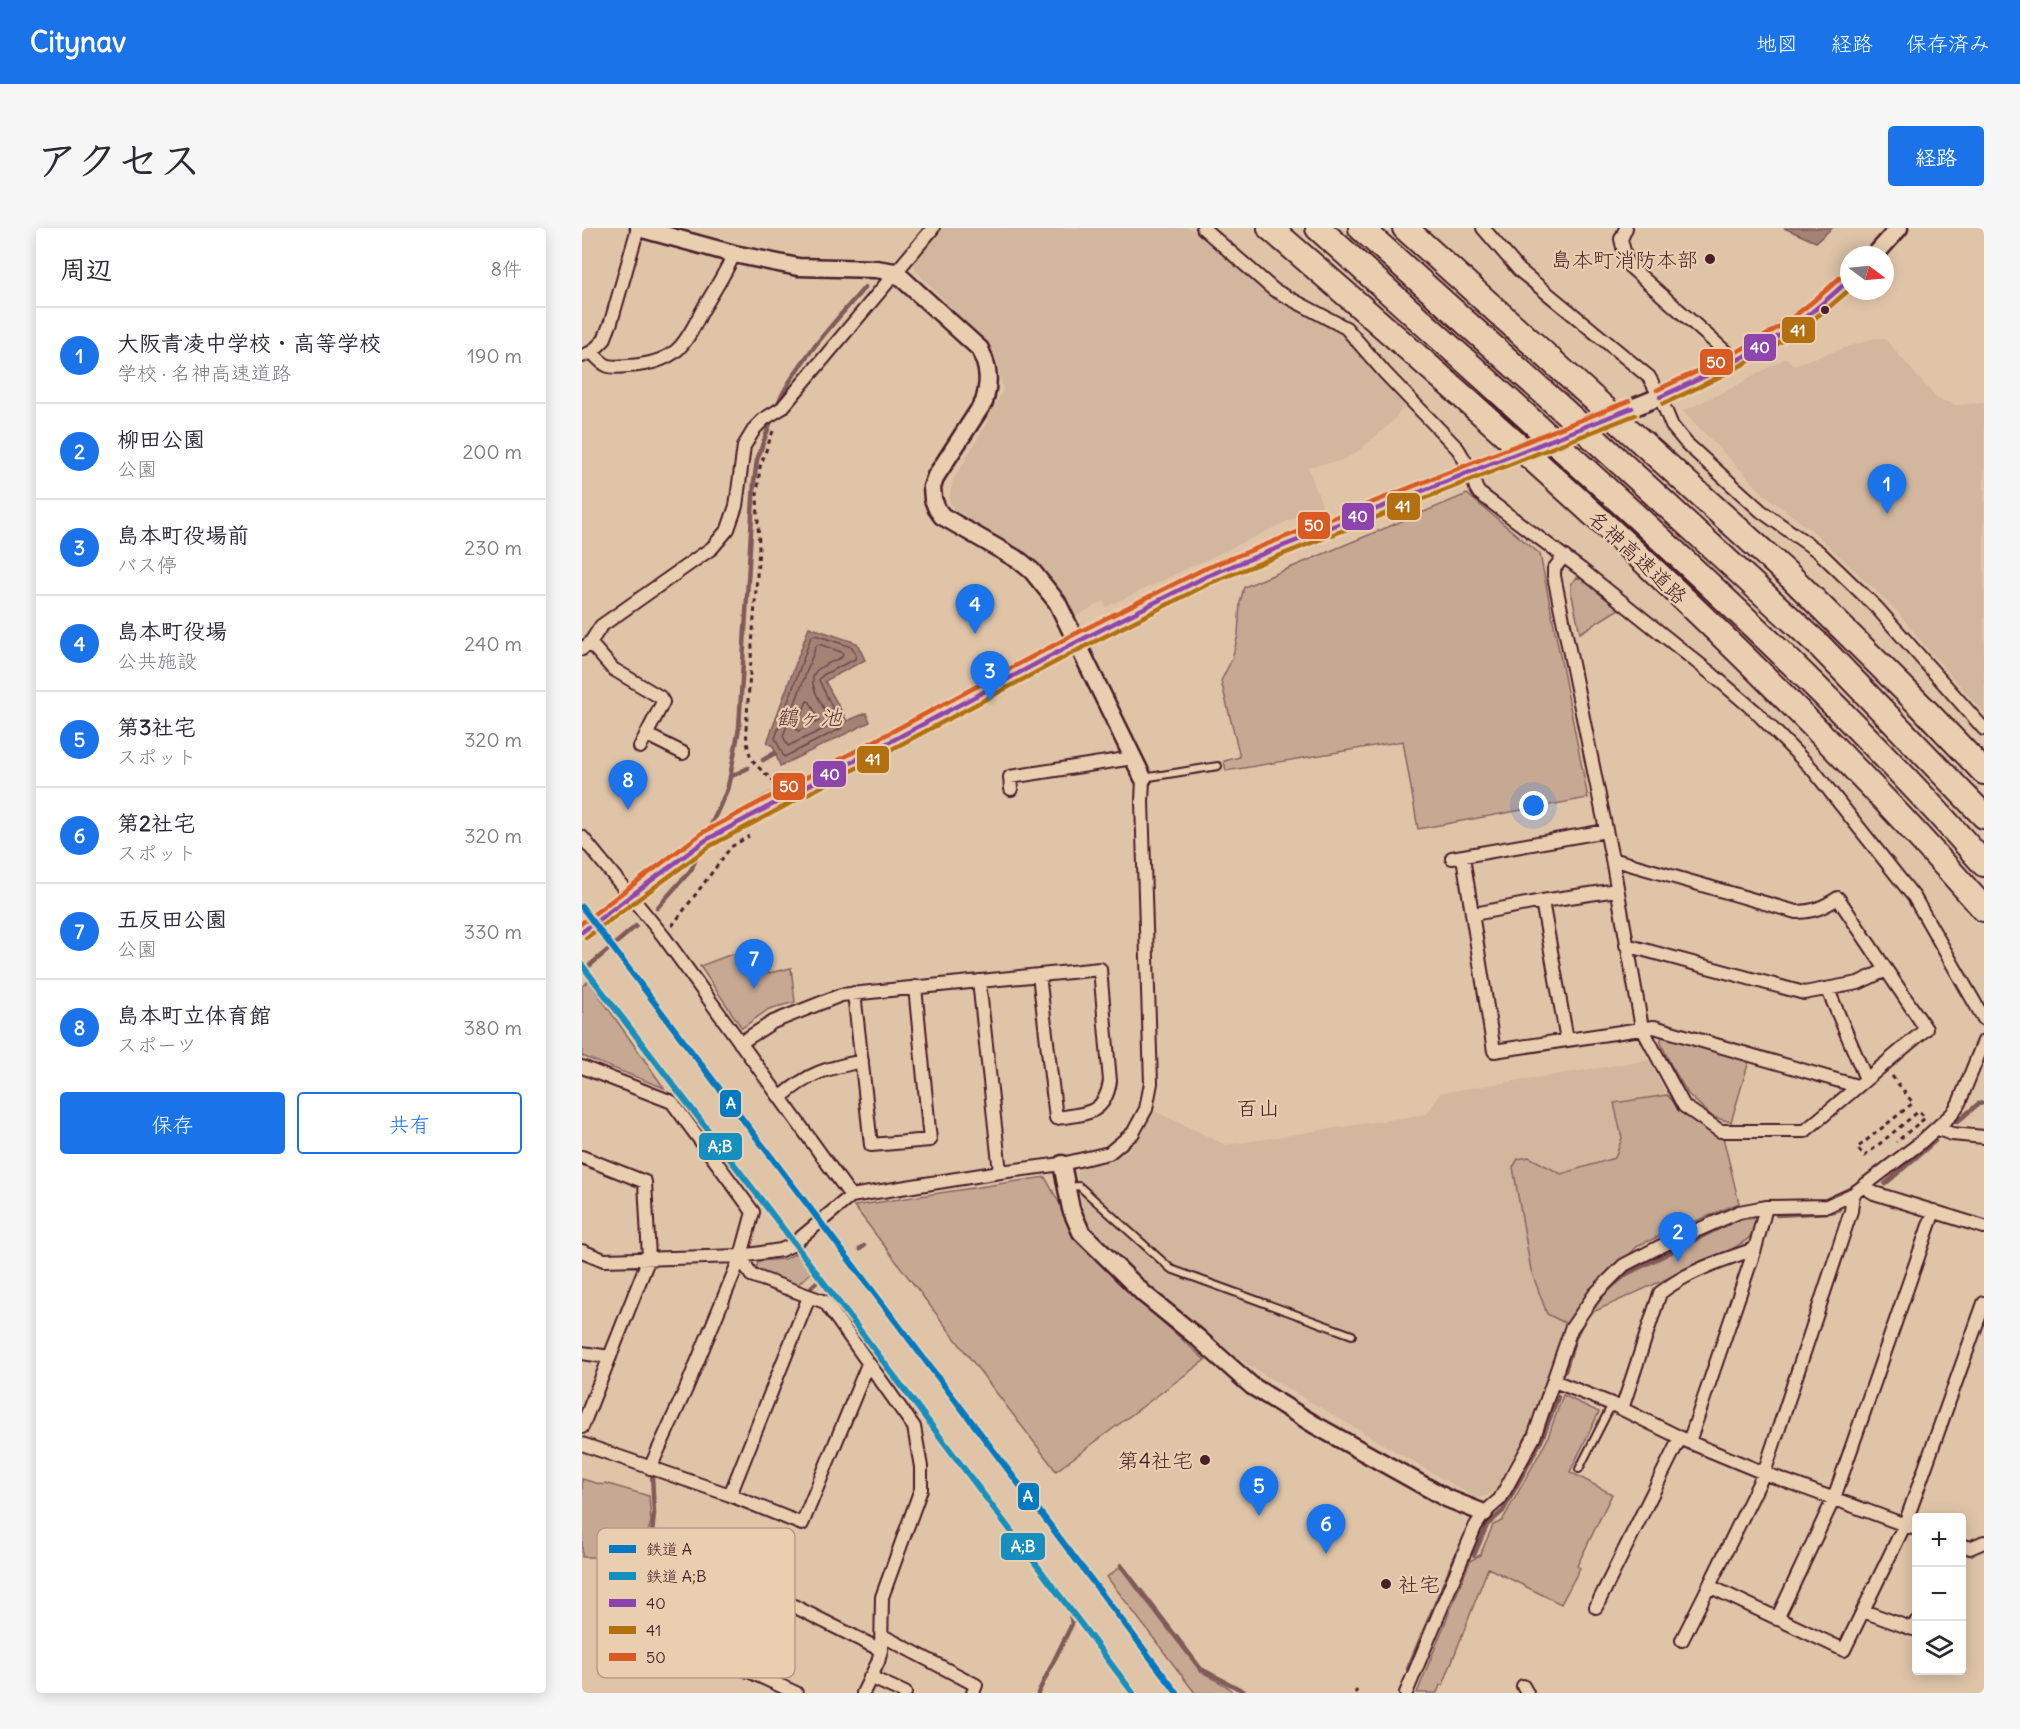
<!DOCTYPE html>
<html lang="ja">
<meta charset="utf-8">
<style>
:root{--surface:#fff;--page:#f7f7f7;--text:#2b2b33;--muted:#7c7c81;--line:#e1e1e2;--accent:#1a73e8}
body{margin:0;font-family:Delius,"Klee One",sans-serif;background:var(--page);color:var(--text)}
.controls{position:absolute;right:18px;bottom:18px;display:grid;overflow:hidden;border-radius:6px;box-shadow:0 3px 15px #0003}
.controls button{width:54px;height:54px;display:grid;place-items:center;padding:0;border:0;border-bottom:2px solid var(--line);background:var(--surface);color:var(--text);font:30px sans-serif}
.compass{position:absolute;left:1258px;top:18px;width:54px;height:54px;border-radius:50%;background:var(--surface);box-shadow:0 3px 15px #0003;rotate:106deg}
.you{position:absolute;left:952px;top:578px;width:21px;height:21px;margin:-15px;border:4px solid #fff;border-radius:50%;background:#1a73e8;box-shadow:0 0 0 9px #1a73e833}
.badge{display:grid;place-items:center;width:39px;height:39px;border-radius:50%;background:var(--accent);color:#fff;font-size:20px;font-weight:700}
.pin{position:absolute;translate:-50% -50px;filter:drop-shadow(0 2px 3px #0008)}
.pin::after{content:'';position:absolute;top:32px;width:21px;height:18px;background:inherit;clip-path:polygon(0 0,100% 0,50% 100%)}
.list{margin:0;padding:0;list-style:none}
h2{display:flex;justify-content:space-between;align-items:center;height:78px;margin:0;padding:0 24px;font-size:26px}
h2 small{font-size:20px;font-weight:400;color:var(--muted)}
.list li{display:grid;grid-template-columns:39px 1fr auto;gap:18px;align-items:center;box-sizing:border-box;height:96px;padding:0 24px;border-top:2px solid var(--line)}
.list b{display:block;font-size:22px;white-space:nowrap}
.list p{margin:0;font-size:20px;white-space:nowrap;color:var(--muted)}
.list em{font-size:20px;font-style:normal;color:var(--muted)}
.actions{display:flex;gap:12px;padding:18px 24px}
.actions a{flex:1;padding:14px 0;border:2px solid var(--accent);border-radius:6px;text-align:center;font-size:21px;color:var(--accent)}
.actions .main{background:var(--accent);color:#fff}
.icon{flex:none;width:33px;height:33px;fill:none;stroke:currentColor;stroke-width:2;stroke-linecap:round;stroke-linejoin:round}
.map{position:relative;flex:none;width:1402px;height:1465px;overflow:hidden;border-radius:6px}
header{display:flex;align-items:center;gap:36px;box-sizing:border-box;height:84px;padding:0 30px;background:var(--accent);color:#fff}
header strong{font-size:28px}
nav{display:flex;gap:33px;margin-inline-start:auto;font-size:21px}
.intro{display:flex;align-items:center;justify-content:space-between;box-sizing:border-box;height:144px;padding:0 36px}
h1{margin:0;font-size:42px}
.button{padding:15px 27px;border-radius:6px;background:var(--accent);color:#fff;font-size:21px;font-weight:700}
main{display:flex;gap:36px;padding:0 36px}
aside{flex:1;background:var(--surface);border-radius:6px;box-shadow:0 3px 15px #0003}
.map>svg:first-child{display:block}
.built{fill:#d2b69d}
.green{fill:#c7a893;stroke:#88645f;stroke-width:1.5}
.water{fill:#a48276;stroke:#805a58;stroke-width:1.5}
.lines{fill:none;stroke-linecap:round;stroke-linejoin:round}
.shore{stroke:#6e4749;stroke-width:1.5}
.stream{stroke:#805a58;stroke-width:4.5}
.tertiary-tunnel{stroke:#c1a38f;stroke-width:16;stroke-dasharray:16 8;stroke-linecap:butt}
.service-casing{stroke:#4a1f2b;stroke-width:10}
.minor-casing{stroke:#4a1f2b;stroke-width:16}
.tertiary-casing{stroke:#4a1f2b;stroke-width:21}
.motorway-casing{stroke:#4a1f2b;stroke-width:28}
.path{stroke:#4a1f2b;stroke-width:3;stroke-dasharray:4.5 4.5;stroke-linecap:butt}
.service{stroke:#e9ceb0;stroke-width:6}
.minor{stroke:#e9ceb0;stroke-width:12}
.tertiary{stroke:#e9ceb0;stroke-width:16}
.motorway{stroke:#e9ceb0;stroke-width:24}
.tertiary-bridge-casing{stroke:#4a1f2b;stroke-width:21;stroke-linecap:butt}
.tertiary-bridge{stroke:#e9ceb0;stroke-width:16}
.bus-1-casing{stroke:#e9ceb0;stroke-width:9}
.bus-2-casing{stroke:#e9ceb0;stroke-width:9}
.bus-3-casing{stroke:#e9ceb0;stroke-width:9}
.bus-1{stroke:#8e44ad;stroke-width:4.5}
.bus-2{stroke:#b27011;stroke-width:4.5}
.bus-3{stroke:#d95a23;stroke-width:4.5}
.rail-1-casing{stroke:#e9ceb0;stroke-width:10}
.rail-2-casing{stroke:#e9ceb0;stroke-width:10}
.rail-1{stroke:#007ac2;stroke-width:6}
.rail-2{stroke:#168fbf;stroke-width:6}
.poi-dot{fill:#4a1f2b;stroke:#e9ceb0;stroke-width:2}
.labels{text-anchor:middle;dominant-baseline:central;stroke-width:4.5;stroke-linejoin:round;paint-order:stroke}
.poi-label{font-size:21px;fill:#4a1f2b;stroke:#e9ceb0;text-anchor:end}
.street-label{font-size:21px;fill:#4a1f2b;stroke:#e9ceb0}
.water-label{font-size:22px;font-style:italic;fill:#60383e;stroke:#e9ceb0}
.neighbourhood-label{font-size:22px;fill:#4a1f2b;stroke:#e9ceb0}
.key{fill:#e9ceb0;stroke:#b99a88;stroke-width:1.5}
.key-label{font-size:16px;fill:#4a1f2b}
.line-badge{stroke:#e9ceb0;stroke-width:2}
.badge-label{font-size:16px;text-anchor:middle;font-weight:bold;fill:#fff}
</style>
<header>
<strong>Citynav</strong>
<nav><a>地図</a><a>経路</a><a>保存済み</a></nav>
</header>
<div class="intro"><h1>アクセス</h1><a class="button">経路</a></div>
<main>
<aside>
<h2>周辺<small>8件</small></h2>
<ul class="list">
<li><span class="badge">1</span><div><b>大阪青凌中学校・高等学校</b><p>学校 · 名神高速道路</p></div><em>190 m</em></li>
<li><span class="badge">2</span><div><b>柳田公園</b><p>公園</p></div><em>200 m</em></li>
<li><span class="badge">3</span><div><b>島本町役場前</b><p>バス停</p></div><em>230 m</em></li>
<li><span class="badge">4</span><div><b>島本町役場</b><p>公共施設</p></div><em>240 m</em></li>
<li><span class="badge">5</span><div><b>第3社宅</b><p>スポット</p></div><em>320 m</em></li>
<li><span class="badge">6</span><div><b>第2社宅</b><p>スポット</p></div><em>320 m</em></li>
<li><span class="badge">7</span><div><b>五反田公園</b><p>公園</p></div><em>330 m</em></li>
<li><span class="badge">8</span><div><b>島本町立体育館</b><p>スポーツ</p></div><em>380 m</em></li>
</ul>
<div class="actions"><a class="main">保存</a><a>共有</a></div>
</aside>
<div class="map">
<svg width="1402" height="1465" viewBox="0 0 1402 1465">
<rect width="100%" height="100%" fill="#dfc4a8"/>
<filter id="ink" filterUnits="userSpaceOnUse"><feTurbulence type="fractalNoise" baseFrequency=".0167" numOctaves="2"/><feDisplacementMap in="SourceGraphic" scale="12" xChannelSelector="R" yChannelSelector="G"/><feConvolveMatrix kernelMatrix="1 2 1 2 8 2 1 2 1" color-interpolation-filters="sRGB"/></filter>
<g filter="url(#ink)">
<path class="built" d="M361 0H609L687 67 762 106 825 176 806 198 771 227 757 233 726 239 740 277 524 379 521 373 493 389 477 363 451 332 372 281 367 271 371 252 403 199 421 162 415 134 407 118 333 42 332 35Z
M1293 110H1302L1355 171 1374 177 1402 175V485L1339 413 1316 384 1233 305 1183 267 1101 183 1152 159 1204 130 1211 137Z
M1067 832 1085 867 1033 875 1040 910 1033 930 979 946 946 929 987 1097 945 1207 916 1260 905 1268 894 1270 669 1139 561 1056 505 1003 495 947 497 940 524 934 548 921 561 905 572 883 644 917 845 886 858 865Z"/>
<path class="green" d="M885 266 958 326 1006 570 836 601 821 513 644 543 642 533 658 529 639 453 650 431 656 407 658 375 662 359Z
M995 350 1001 351 1037 381 998 405 989 363V355Z
M171 724 174 748 209 740 213 774 187 781 160 800 118 738 150 726Z
M7 753 82 860 0 828V758Z
M1082 807 1167 833 1149 894 1131 889 1106 866 1089 837 1079 815V811Z
M1085 867C1101 885 1120 899 1141 909L1157 975 1057 1017 1010 1063 987 1097 965 1086 949 1042 931 939 936 931 947 929 979 946 1033 930 1040 910 1032 875Z
M463 949 497 1011 547 1064 623 1132 474 1243 272 978Z
M1175 990 1177 992C1172 1009 1163 1014 1148 1022L1009 1085 1023 1066 1046 1047 1156 992Z
M218 1023 230 1044 214 1058 174 1042 176 1033 203 1031Z
M981 1167 1017 1184 988 1244 1030 1266 995 1338 998 1340 979 1376 906 1340 861 1457H858L855 1465H835L888 1333 898 1327 911 1297 920 1293 965 1212Z
M0 1251 21 1257 23 1255 67 1268 69 1294 54 1341 12 1329H0Z
M538 1339 618 1443 646 1459 651 1465H613L525 1349Z"/>
<path class="water" d="M1202 0H1250L1234 14Z
M227 399 275 415 283 432 243 453 265 493 284 485 288 494 198 538 191 518 185 515Z"/>
<g class="lines">
<path class="shore" d="M233 407 270 419 274 427 273 431 241 447 237 452 260 500 202 529 193 510 229 409Z
M237 416 259 424 261 426 260 429C252 433 240 437 234 443 222 456 246 483 250 497L206 518 201 508 234 418Z
M225 473 228 474 237 493 216 503 214 500Z"/>
<path class="stream" d="M194 180C211 139 254 92 283 59
M181 532 193 525
M148 549 157 500 172 254 175 232 190 190
M125 606 145 562 148 549 166 540
M75 680 109 642 117 624
M0 744 54 698
M1375 894 1396 876 1402 875
M1303 956 1353 913
M1195 987 1247 984 1257 981
M278 1021 282 1018
M1029 1058 1045 1045 1156 990 1176 987
M225 1063 237 1052
M983 1143 993 1109 1000 1095
M65 1245 70 1246 72 1286 70 1306 102 1321
M892 1327 905 1297 921 1283 960 1211 976 1169
M539 1337 619 1441 665 1465
M826 1441 877 1321
M456 1465 490 1396 487 1379 488 1376"/>
<path class="tertiary-tunnel" d="M933 226 1037 185"/>
<g class="service-casing">
<path id="service" d="M561 550 636 538
M485 959 497 958 589 1041 770 1107
M997 1241 1030 1176"/>
</g>
<g class="minor-casing">
<path id="minor" d="M621 0 692 62 764 100 803 145 876 221 889 243 894 260 897 265 1000 342 1131 447 1173 483 1232 543 1332 669 1402 791
M901 0 937 42 1067 149 1078 169 1090 198 1105 216 1179 283 1237 324 1295 380 1402 501
M1044 0 1039 11 1045 36 1154 133
M10 124C23 140 27 140 46 138 63 137 81 134 95 122 106 112 113 96 120 83 131 64 143 46 152 26
M0 128 10 124 22 112 29 94 56 0
M981 329 972 341V348L1030 631 1060 800 1102 878 1138 903H1223L1344 801 1256 670C1242 679 1231 684 1214 684L1030 631
M8 415 31 441 78 469 81 474 58 519
M0 421 8 415 19 398 130 320 146 301 154 278 162 218 173 200 182 191 200 180 351 0
M65 507 101 525
M429 561 428 549 551 530
M0 609 82 709 269 968
M881 629 912 823 1072 799 1275 858
M870 630 1024 603
M960 673 985 812
M892 686 960 673 1035 662
M1044 717 1222 765 1276 755 1304 742
M397 753 418 944
M1246 762 1284 851
M272 765 289 917 348 912 333 759
M158 815 191 794 259 767 518 741 528 853C523 887 503 886 474 890L457 747
M0 839 90 874 171 984 159 1028 104 1161 68 1240
M198 870C228 844 243 841 280 833
M1356 901 1370 906 1402 909
M0 929 63 954 67 1030 0 1199
M1282 959 1292 965 1402 999
M1271 966 1269 983 1182 1245 1127 1358 1262 1422 1323 1296 1402 1075
M0 1023 22 1032 159 1028 199 1022 210 1017 269 968 418 944 480 936 527 925 551 905 564 881 569 855 560 574 561 550
M159 1028 169 1047 243 1074 332 1199 339 1239V1261L300 1369 299 1422 296 1434 281 1465
M0 1125 28 1129
M972 1153 1030 1176 1107 1214 1182 1245 1334 1301
M1040 1181 1078 1065C1106 1043 1140 1032 1173 1021
M1107 1214 1173 1021 1184 979
M0 1216 148 1267 220 1296 286 1136
M148 1267 227 1069
M1380 1317 1388 1320 1402 1314
M100 1325 162 1353 299 1422
M1014 1379 1098 1210
M1281 1383 1331 1401 1334 1394
M46 1387 214 1465
M1195 1391 1252 1270 1352 983
M89 1407 98 1388
M301 1408 394 1457 391 1465
M1100 1412 1127 1358
M180 1449 189 1430
M288 1449 323 1465
M941 1458 945 1465
M824 1465 893 1299 902 1285 918 1271 952 1209 989 1101 1013 1066 1042 1037 1077 1019 1157 984 1184 979 1245 978 1271 966 1337 916 1370 886 1377 875 1402 813"/>
</g>
<g class="tertiary-casing">
<path id="tertiary" d="M57 0 152 26 216 39 294 41 313 44 398 121C407 141 408 153 402 174L354 248 350 259 351 271 355 281 360 288 438 333 450 343 475 374 561 550
M1293 27 1317 0
M1050 180C1133 147 1200 112 1267 52
M185 577 495 414 625 348 928 228
M480 936 489 981 499 1004 562 1066 616 1110 670 1158 733 1197 864 1270 902 1285"/>
</g>
<g class="motorway-casing">
<path id="motorway" d="M688 0C937 215 1185 434 1402 681
M736 0C843 96 949 192 1055 289 1175 400 1294 513 1402 636
M779 0 980 181 1237 417 1402 588
M823 0 1210 350 1341 480 1402 544"/>
</g>
<path class="path" d="M191 203 178 239 175 267 177 320 164 501C166 533 170 534 193 554
M90 698 149 619 167 608
M1310 848 1331 875 1275 920 1283 928 1337 883 1343 890 1314 914
M773 1465 775 1462"/>
<use href="#service" class="service"/>
<use href="#minor" class="minor"/>
<use href="#tertiary" class="tertiary"/>
<use href="#motorway" class="motorway"/>
<g class="tertiary-bridge-casing">
<path id="tertiary-bridge" d="M0 704 124 612 185 577"/>
</g>
<use href="#tertiary-bridge" class="tertiary-bridge"/>
<g class="bus-1-casing">
<path id="bus-1" d="M1078 169C1122 149 1166 129 1206 102 1228 87 1247 70 1267 52
M0 704 124 612 495 414 625 348 1050 180"/>
</g>
<g class="bus-2-casing">
<path id="bus-2" d="M1081 176C1152 143 1208 115 1267 62
M4 710 128 618 498 421 628 355 1053 187"/>
</g>
<g class="bus-3-casing">
<path id="bus-3" d="M1075 162C1118 142 1162 123 1201 96 1223 81 1243 64 1262 46
M0 695 120 605 491 407 622 341 1047 173"/>
</g>
<use href="#bus-1" class="bus-1"/>
<use href="#bus-2" class="bus-2"/>
<use href="#bus-3" class="bus-3"/>
<g class="rail-1-casing">
<path id="rail-1" d="M0 679 595 1465"/>
</g>
<g class="rail-2-casing">
<path id="rail-2" d="M0 737 203 1003 551 1465"/>
</g>
<use href="#rail-1" class="rail-1"/>
<use href="#rail-2" class="rail-2"/>
</g>
</g>
<g class="poi-dot">
<circle cx="1128" cy="31" r="6"/>
<circle cx="1243" cy="82" r="5"/>
<circle cx="623" cy="1232" r="6"/>
<circle cx="804" cy="1356" r="6"/>
</g>
<g class="labels">
<g class="poi-label">
<text x="1116" y="31">島本町消防本部</text>
<text x="611" y="1232">第4社宅</text>
<text x="816" y="1356" text-anchor="start">社宅</text>
</g>
<g class="street-label">
<text transform="translate(1056 329) rotate(43)">名神高速道路</text>
</g>
<g class="water-label">
<text x="227" y="489">鶴ヶ池</text>
</g>
<g class="neighbourhood-label">
<text x="676" y="880">百山</text>
</g>
</g>
<rect x="15" y="1300" width="198" height="150" rx="9" class="key"/>
<rect x="27" y="1317" width="27" height="8" fill="#007ac2"/>
<rect x="27" y="1344" width="27" height="8" fill="#168fbf"/>
<rect x="27" y="1371" width="27" height="8" fill="#8e44ad"/>
<rect x="27" y="1398" width="27" height="8" fill="#b27011"/>
<rect x="27" y="1425" width="27" height="8" fill="#d95a23"/>
<g class="key-label">
<text x="64" y="1327">鉄道 A</text>
<text x="64" y="1354">鉄道 A;B</text>
<text x="64" y="1381">40</text>
<text x="64" y="1408">41</text>
<text x="64" y="1435">50</text>
</g>
<g class="line-badge">
<rect x="1199" y="88" width="35" height="28" rx="6" fill="#b27011"/>
<rect x="1161" y="105" width="34" height="29" rx="6" fill="#8e44ad"/>
<rect x="1117" y="120" width="35" height="28" rx="6" fill="#d95a23"/>
<rect x="804" y="264" width="35" height="29" rx="6" fill="#b27011"/>
<rect x="759" y="274" width="34" height="29" rx="6" fill="#8e44ad"/>
<rect x="715" y="283" width="34" height="29" rx="6" fill="#d95a23"/>
<rect x="274" y="517" width="34" height="29" rx="6" fill="#b27011"/>
<rect x="230" y="532" width="35" height="28" rx="6" fill="#8e44ad"/>
<rect x="190" y="544" width="34" height="29" rx="6" fill="#d95a23"/>
<rect x="137" y="861" width="23" height="29" rx="6" fill="#007ac2"/>
<rect x="116" y="904" width="45" height="29" rx="6" fill="#168fbf"/>
<rect x="435" y="1254" width="23" height="29" rx="6" fill="#007ac2"/>
<rect x="418" y="1304" width="46" height="29" rx="6" fill="#168fbf"/>
</g>
<g class="badge-label">
<text x="1216" y="108">41</text>
<text x="1178" y="125">40</text>
<text x="1134" y="140">50</text>
<text x="821" y="284">41</text>
<text x="776" y="294">40</text>
<text x="732" y="303">50</text>
<text x="291" y="537">41</text>
<text x="248" y="552">40</text>
<text x="207" y="564">50</text>
<text x="149" y="881">A</text>
<text x="138" y="924">A;B</text>
<text x="446" y="1274">A</text>
<text x="441" y="1324">A;B</text>
</g>
</svg>
<div class="controls">
<button>+</button>
<button>−</button>
<button><svg class="icon" aria-label="layers" viewBox="0 0 24 24"><path d="M12 4l9 5-9 5-9-5zM3 14l9 5 9-5"/></svg></button>
</div>
<svg class="compass" viewBox="-18 -18 36 36"><path d="M0-13l5 13h-10z" fill="#e53935"/><path d="M0 13l5-13h-10z" fill="#7c7c81"/></svg>
<div class="you"></div>
<div class="pin badge" style="left:1305px;top:286px">1</div>
<div class="pin badge" style="left:1096px;top:1034px">2</div>
<div class="pin badge" style="left:408px;top:473px">3</div>
<div class="pin badge" style="left:393px;top:406px">4</div>
<div class="pin badge" style="left:677px;top:1288px">5</div>
<div class="pin badge" style="left:744px;top:1326px">6</div>
<div class="pin badge" style="left:172px;top:761px">7</div>
<div class="pin badge" style="left:46px;top:582px">8</div>
</div>
</main>
